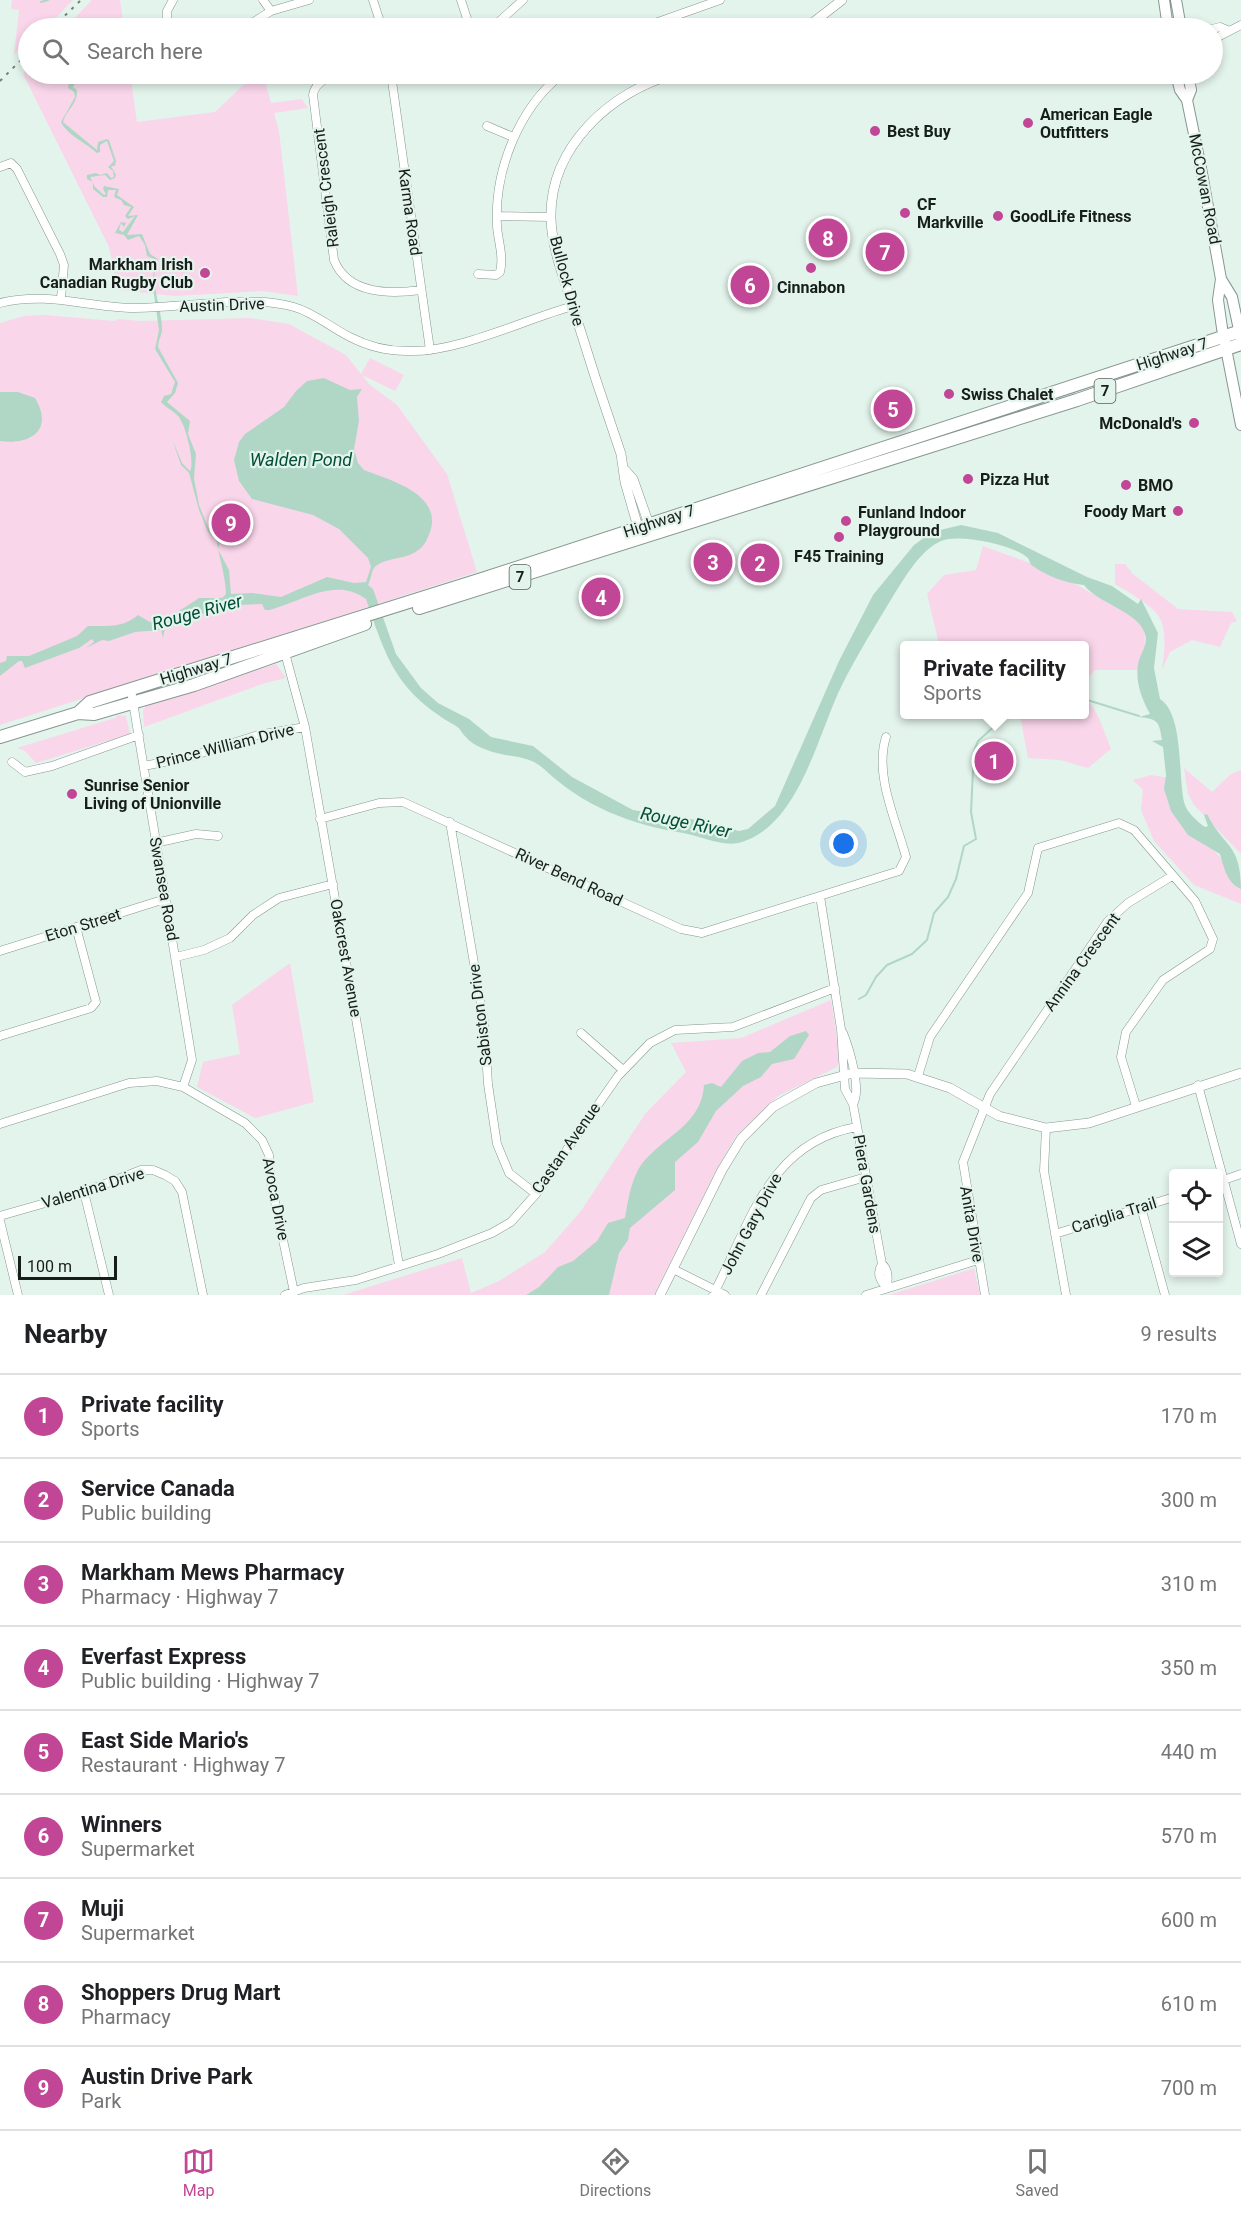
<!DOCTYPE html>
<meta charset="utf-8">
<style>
:root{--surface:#fff;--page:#f6f6f6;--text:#202124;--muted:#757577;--line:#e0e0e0;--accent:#c24696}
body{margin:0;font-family:Roboto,sans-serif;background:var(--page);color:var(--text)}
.controls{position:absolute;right:18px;bottom:18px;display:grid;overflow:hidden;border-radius:6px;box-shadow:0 3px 9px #0003}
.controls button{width:54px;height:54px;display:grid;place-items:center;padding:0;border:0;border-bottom:2px solid var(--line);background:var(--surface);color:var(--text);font:30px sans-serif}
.scale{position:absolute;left:18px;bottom:15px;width:99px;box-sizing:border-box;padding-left:6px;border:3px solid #171d1a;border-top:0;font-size:16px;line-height:21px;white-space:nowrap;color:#171d1a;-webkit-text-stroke:4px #e3f4ec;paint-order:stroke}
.you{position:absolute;left:844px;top:844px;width:21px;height:21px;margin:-15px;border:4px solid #fff;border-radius:50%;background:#1a73e8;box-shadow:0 0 0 9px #1a73e833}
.badge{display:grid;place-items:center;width:39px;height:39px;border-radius:50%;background:var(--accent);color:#fff;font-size:20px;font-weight:700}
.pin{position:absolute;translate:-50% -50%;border:3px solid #fff;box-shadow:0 2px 6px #0006}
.popup{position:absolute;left:900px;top:641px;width:189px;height:78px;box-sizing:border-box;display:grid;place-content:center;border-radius:6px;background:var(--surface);filter:drop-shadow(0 2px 4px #0005);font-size:20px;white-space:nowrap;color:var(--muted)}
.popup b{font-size:22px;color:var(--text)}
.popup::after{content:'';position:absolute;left:50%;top:100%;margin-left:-12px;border:12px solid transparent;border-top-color:var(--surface)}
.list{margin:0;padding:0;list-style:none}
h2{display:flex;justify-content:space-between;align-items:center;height:78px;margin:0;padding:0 24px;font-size:26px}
h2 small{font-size:20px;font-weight:400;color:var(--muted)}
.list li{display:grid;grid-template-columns:39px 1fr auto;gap:18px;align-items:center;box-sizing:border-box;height:84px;padding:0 24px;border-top:2px solid var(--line)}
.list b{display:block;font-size:22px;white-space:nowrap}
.list p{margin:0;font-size:20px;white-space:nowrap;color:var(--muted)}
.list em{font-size:20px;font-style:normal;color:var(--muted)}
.icon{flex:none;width:33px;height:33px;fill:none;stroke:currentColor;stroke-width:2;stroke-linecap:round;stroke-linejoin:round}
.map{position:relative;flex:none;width:1241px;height:1295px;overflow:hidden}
.search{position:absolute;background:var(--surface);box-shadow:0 3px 9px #0003;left:18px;right:18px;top:18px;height:66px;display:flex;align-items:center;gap:15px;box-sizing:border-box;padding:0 21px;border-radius:33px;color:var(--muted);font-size:22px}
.sheet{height:834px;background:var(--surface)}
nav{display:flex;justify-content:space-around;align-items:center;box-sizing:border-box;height:84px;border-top:2px solid var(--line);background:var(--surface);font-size:16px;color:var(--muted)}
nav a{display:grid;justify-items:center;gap:3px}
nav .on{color:var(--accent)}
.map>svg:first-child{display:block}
.green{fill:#fad6ea}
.water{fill:#b0d7c6}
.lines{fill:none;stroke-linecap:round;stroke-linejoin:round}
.stream{stroke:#b0d7c6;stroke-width:2}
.minor-casing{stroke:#879790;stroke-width:9}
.tertiary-casing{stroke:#879790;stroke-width:10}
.secondary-casing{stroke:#879790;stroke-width:12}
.primary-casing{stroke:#879790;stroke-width:14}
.minor{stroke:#fff;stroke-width:8}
.tertiary{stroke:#fff;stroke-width:9}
.secondary{stroke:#fff;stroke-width:10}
.primary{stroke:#fff;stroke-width:12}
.rail{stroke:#75817b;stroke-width:2;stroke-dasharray:3 6;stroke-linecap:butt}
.poi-dot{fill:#c24696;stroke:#e3f4ec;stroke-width:2}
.labels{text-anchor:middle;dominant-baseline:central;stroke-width:4.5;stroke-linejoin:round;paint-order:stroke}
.shield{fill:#e3f4ec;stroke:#545e59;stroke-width:1.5}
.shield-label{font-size:15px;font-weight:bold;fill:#171d1a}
.poi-label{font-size:16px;font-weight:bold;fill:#171d1a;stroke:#e3f4ec;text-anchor:start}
.street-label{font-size:16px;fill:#171d1a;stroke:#e3f4ec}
.water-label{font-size:18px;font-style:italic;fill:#024f38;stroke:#e3f4ec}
</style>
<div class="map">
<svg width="1241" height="1295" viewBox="0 0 1241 1295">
<rect width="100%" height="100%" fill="#e3f4ec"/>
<path class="green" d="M12 0H73L46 28H28V40L14 55 19 10 11 9Z
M92 0H120L124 28H65Z
M28 68V74H130L137 122 215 112 255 74H263L271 103 302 99 308 108 274 113 279 131 298 296 263 291 175 296 118 290 109 247 23 74Z
M45 315 114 321 119 319 140 321 250 318 289 324 346 355 361 374 370 358 404 375 395 391 362 375 369 384 397 405 447 474 477 572 0 725V323L24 316Z
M983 546 1054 572 1144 623 1145 648 1141 670H1095L1084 683V646L939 644 927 594 944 575 976 570Z
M1115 564H1125L1133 574 1178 609 1232 612 1237 621 1231 623 1220 647 1192 640 1170 652 1162 670C1170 614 1161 612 1115 584Z
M276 664 286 678 265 683 144 727 143 710 148 704Z
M1084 693 1099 718 1111 749 1088 768 1060 760 1028 758 1020 715 1084 714Z
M118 715 126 716 130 734 36 763 25 751 17 748 115 718Z
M994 741 1010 750 993 780 978 772Z
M1184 768 1212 792 1231 774 1241 770V854L1194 805 1188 794Z
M1151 775 1169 778 1170 800 1241 881V904L1194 885 1154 841 1141 810 1143 790 1133 780Z
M290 963 314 1102 255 1118 197 1087 203 1062 240 1054 232 1005Z
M831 1000 840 1058 837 1067 778 1096 736 1136 715 1172 654 1295H343L462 1258 471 1293 499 1281 545 1252 581 1211 645 1114 686 1072 671 1043 741 1038Z
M974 1268 980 1295H889L972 1269Z"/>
<path class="water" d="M69 74 78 78 73 87 77 90C78 104 66 110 63 122L97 150 98 142 107 139 109 140 116 161 115 166H111L116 175 115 178 110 180 105 175 90 177 95 187 104 195 106 194 103 189 104 186 119 189 117 195 134 207 128 216 138 215 127 235 142 234 150 254 158 259C148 281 162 307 162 329 162 335 158 341 158 347L178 383 175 393 167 402 190 421 188 434 196 454 194 478 199 505 210 532 220 542 218 549 229 570 231 594 252 593 281 597 327 577 354 583 366 582 371 567 368 558 339 529 313 515 252 499 239 481 234 460 239 442 245 434 284 407 296 391 307 381 324 378 350 390 362 389 357 397 359 421 354 449 358 463 364 470C390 480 443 494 430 532 427 540 424 547 417 551 405 560 384 557 374 568 371 572 371 580 368 585L373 589 396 654 421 688 438 703 469 719 491 737 533 746 572 777 633 810 691 819 739 831 748 829 775 806 839 661 873 595 914 545 932 532 961 525 998 533 1087 577 1112 586 1138 604 1141 599 1158 633 1154 668 1160 699C1184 714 1178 777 1184 802 1186 812 1198 822 1205 827L1208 826 1204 815 1207 814C1224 848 1241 843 1241 889 1227 883 1224 868 1220 854L1188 835 1171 811 1164 789 1166 775 1163 747 1152 741 1162 740C1159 721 1158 719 1139 717L1150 714C1141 698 1134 679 1139 660 1142 651 1148 644 1145 634 1139 612 1097 603 1084 585 1069 584 1046 576 1033 566 1030 565 1030 561 1028 558 1015 545 958 533 941 541 920 550 904 579 892 598 875 626 857 655 842 685 818 733 800 824 742 842 723 848 702 836 683 833 631 825 583 806 544 769 528 754 507 758 487 750 481 748 470 743 466 737 462 734 461 729 456 726 397 692 387 661 366 599 335 576 301 602 269 610H265L262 604 218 606 182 624 165 627 163 638 161 630 135 632 109 641 102 640 86 648 94 642 92 639 79 648 25 668 22 661H19L0 676V663L6 661 7 656H29L77 636 88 626C107 626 123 628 138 615L150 622 173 615 199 598H222L226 594C225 571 219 560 217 541L208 532 199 510 189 473 181 465 172 439 182 463 190 471C195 462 186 427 179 417 174 411 166 408 161 402L164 396 171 394 175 382 155 349 159 330 153 287 154 259 147 256 145 245 139 236 128 240 124 235 115 233 121 222 126 223 124 227 121 223 119 230 123 232 135 216 128 219 125 216 131 207 124 205 121 200 114 197 116 190H108L107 197H103L93 189V182L87 179V175L96 173 100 175 107 173 111 178 114 177 113 171 108 167 114 161 107 141 100 145V152L97 153C86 143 67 135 61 122L75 97 74 92 68 88 69 83 74 81Z
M0 392H18L35 398C54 430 31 445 0 441Z
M806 1031 809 1035 794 1059 772 1064 761 1077 743 1086 716 1111 698 1142 675 1162V1190L630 1228 628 1240 619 1253 609 1295H526L539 1287 558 1267 573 1261 597 1241 608 1223 625 1218C628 1200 632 1174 645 1160 667 1135 702 1123 704 1085L712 1083 721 1087 742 1061 758 1053 770 1052 790 1036Z"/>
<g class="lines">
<path class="stream" d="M41 2 48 0
M1084 699 1139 716
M859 999 866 995 876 977 887 965 912 954 927 940 934 913 948 897 956 879 964 846 976 839 971 812 974 751 978 741 1008 714"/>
<g class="minor-casing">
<path id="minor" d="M263 0 271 11
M373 0 382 28
M461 0 470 28
M167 28V11L173 0
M244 28 271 11 309 0
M492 28 523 0
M641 28 720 0
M1212 29 1220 27 1227 30
M1212 40 1241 25
M344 74C331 77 315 80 313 95L334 260C348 295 390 294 421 290
M391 74 430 350
M123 77 154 74
M487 126 513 137
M0 167 11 163 17 169 60 254 64 265 61 298
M498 216 551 217
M478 274 496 275 500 272C504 256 498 241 497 226 494 170 519 108 562 74
M0 303C49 291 88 308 135 308 184 308 247 294 294 307 315 313 331 328 350 337 367 346 387 351 407 351 457 353 523 320 573 306
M285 653 305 727 399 1265
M131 690 192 1060 183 1087
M12 762 25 772 52 766 139 735
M144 766 189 757 258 735 305 727
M320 819 379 803 403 802 681 929 702 933 899 871 906 857C896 820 874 775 886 737
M450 822 484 1022 488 1084 497 1144 509 1173 536 1194
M155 843 196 834 218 836
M820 896 841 1029 845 1089 853 1104 882 1264C889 1270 888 1279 887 1288
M0 951 165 899
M176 957 204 950 230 938 253 915 279 898 333 884
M581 1033 623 1070
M843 1033C849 1048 862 1090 853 1104
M0 1036 91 1008 96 1002 76 927
M918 1076 930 1037 1028 893 1038 848 1119 823 1134 830 1195 901 1213 939 1210 949 1163 980 1126 1032 1121 1057 1136 1106
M1198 1085 1241 1244
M0 1124 129 1083 157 1081 183 1087 245 1123 262 1140 269 1155 271 1183 294 1292
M1046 1128 1044 1171 1066 1295
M1218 1182 1241 1174
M84 1192 109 1295
M1141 1207 1165 1295
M0 1216 84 1192 141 1170H153L165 1175 175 1181 182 1192 203 1295
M0 1221 18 1295
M1055 1234 1174 1197
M882 1264C876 1274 880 1280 887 1288
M673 1269 725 1295
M285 1295 304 1288 356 1280 438 1254 492 1233 511 1222 536 1194 618 1076 650 1043 675 1030 733 1027 835 988
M713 1295C750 1225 768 1142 857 1127
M761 1295 811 1198 821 1190 866 1177
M866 1295 978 1260
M985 1295 963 1162 990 1094 1108 921 1128 903 1172 876"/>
</g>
<g class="tertiary-casing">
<path id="tertiary" d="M806 28 842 0
M625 470 633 479 651 530
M638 527 625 482 621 454C604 405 588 356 573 307 564 278 552 249 551 219 549 147 611 91 675 74
M660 1295 722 1170 741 1139 773 1107 816 1083 853 1073 907 1074 950 1088 999 1116 1046 1128 1089 1123 1241 1073"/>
</g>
<g class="secondary-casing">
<path id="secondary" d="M1164 0 1168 28
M1176 0 1181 28
M1176 74 1180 90 1187 100 1201 168 1221 279 1218 300 1222 328 1241 425
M1187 100 1191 90 1188 74
M1221 279 1232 297 1241 339"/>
</g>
<g class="primary-casing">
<path id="primary" d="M419 608 1077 400 1241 344
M78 713 94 714 194 685 365 624
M0 737 78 713 90 702 482 579 1241 331"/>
</g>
<use href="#minor" class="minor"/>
<use href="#tertiary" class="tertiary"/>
<use href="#secondary" class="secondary"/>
<use href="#primary" class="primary"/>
<path class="rail" d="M52 28 81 0
M0 81 28 53"/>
</g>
<g class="poi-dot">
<circle cx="1028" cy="123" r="6"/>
<circle cx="875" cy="131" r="6"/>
<circle cx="905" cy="213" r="6"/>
<circle cx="998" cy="216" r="6"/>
<circle cx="811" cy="268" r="6"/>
<circle cx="205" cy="273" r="6"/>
<circle cx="949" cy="394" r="6"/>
<circle cx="1194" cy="423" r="6"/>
<circle cx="968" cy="479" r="6"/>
<circle cx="1126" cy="485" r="6"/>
<circle cx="1178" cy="511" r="6"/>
<circle cx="846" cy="521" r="6"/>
<circle cx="839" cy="537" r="6"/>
<circle cx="72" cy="794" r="6"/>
</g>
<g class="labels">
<g class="shield">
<rect x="1094.5" y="379" width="21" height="24" rx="4.5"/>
<rect x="509.5" y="565" width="21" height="24" rx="4.5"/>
</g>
<g class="shield-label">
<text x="1105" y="391">7</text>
<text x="520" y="577">7</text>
</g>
<g class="poi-label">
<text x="1040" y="114">American Eagle<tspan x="1040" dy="18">Outfitters</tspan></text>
<text x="887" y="131">Best Buy</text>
<text x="917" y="204">CF<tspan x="917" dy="18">Markville</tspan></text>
<text x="1010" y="216">GoodLife Fitness</text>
<text x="193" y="264" text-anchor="end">Markham Irish<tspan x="193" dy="18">Canadian Rugby Club</tspan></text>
<text x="811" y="287" text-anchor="middle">Cinnabon</text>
<text x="961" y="394">Swiss Chalet</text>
<text x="1182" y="423" text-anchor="end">McDonald's</text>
<text x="980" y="479">Pizza Hut</text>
<text x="1138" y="485">BMO</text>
<text x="1166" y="511" text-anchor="end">Foody Mart</text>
<text x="858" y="512">Funland Indoor<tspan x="858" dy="18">Playground</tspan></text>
<text x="839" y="556" text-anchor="middle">F45 Training</text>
<text x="84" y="785">Sunrise Senior<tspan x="84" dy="18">Living of Unionville</tspan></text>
</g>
<g class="street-label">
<text transform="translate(326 188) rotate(-97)">Raleigh Crescent</text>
<text transform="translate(1205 189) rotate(79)">McCowan Road</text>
<text transform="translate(410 212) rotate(82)">Karma Road</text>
<text transform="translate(567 281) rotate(75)">Bullock Drive</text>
<text transform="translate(222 305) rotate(-2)">Austin Drive</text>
<text transform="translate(1172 354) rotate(-18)">Highway 7</text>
<text transform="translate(659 521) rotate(-18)">Highway 7</text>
<text transform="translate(196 669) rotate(-17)">Highway 7</text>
<text transform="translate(225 746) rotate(-14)">Prince William Drive</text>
<text transform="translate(569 877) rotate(25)">River Bend Road</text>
<text transform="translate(164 889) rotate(80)">Swansea Road</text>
<text transform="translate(83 925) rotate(-17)">Eton Street</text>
<text transform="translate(346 958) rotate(80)">Oakcrest Avenue</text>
<text transform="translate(1082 962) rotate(-54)">Annina Crescent</text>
<text transform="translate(480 1015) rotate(-97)">Sabiston Drive</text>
<text transform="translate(566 1148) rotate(-55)">Castan Avenue</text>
<text transform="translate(867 1184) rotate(80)">Piera Gardens</text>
<text transform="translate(93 1188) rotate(-17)">Valentina Drive</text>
<text transform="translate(276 1199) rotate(79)">Avoca Drive</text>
<text transform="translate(1114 1215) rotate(-17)">Cariglia Trail</text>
<text transform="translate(751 1224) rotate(-62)">John Gary Drive</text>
<text transform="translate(972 1224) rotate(80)">Anita Drive</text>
</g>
<g class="water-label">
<text x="301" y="459">Walden Pond</text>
<text transform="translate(197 612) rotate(-15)">Rouge River</text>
<text transform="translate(686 822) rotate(12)">Rouge River</text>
</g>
</g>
</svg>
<div class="controls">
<button><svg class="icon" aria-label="locate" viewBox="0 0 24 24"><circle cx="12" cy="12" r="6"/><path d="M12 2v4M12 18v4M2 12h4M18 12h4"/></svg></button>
<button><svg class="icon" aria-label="layers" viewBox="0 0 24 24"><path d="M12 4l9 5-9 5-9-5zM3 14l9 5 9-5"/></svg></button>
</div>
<div class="scale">100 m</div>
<div class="you"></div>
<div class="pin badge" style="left:994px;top:761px">1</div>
<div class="popup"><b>Private facility</b>Sports</div>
<div class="pin badge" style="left:760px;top:563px">2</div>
<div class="pin badge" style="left:713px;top:562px">3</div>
<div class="pin badge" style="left:601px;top:597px">4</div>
<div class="pin badge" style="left:893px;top:409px">5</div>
<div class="pin badge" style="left:750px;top:285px">6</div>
<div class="pin badge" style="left:885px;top:252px">7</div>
<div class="pin badge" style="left:828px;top:238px">8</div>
<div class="pin badge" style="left:231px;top:523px">9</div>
<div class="search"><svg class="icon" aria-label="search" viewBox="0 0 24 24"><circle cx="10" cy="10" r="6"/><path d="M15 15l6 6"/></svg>Search here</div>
</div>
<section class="sheet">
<h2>Nearby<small>9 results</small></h2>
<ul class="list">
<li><span class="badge">1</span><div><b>Private facility</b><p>Sports</p></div><em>170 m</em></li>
<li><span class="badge">2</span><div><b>Service Canada</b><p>Public building</p></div><em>300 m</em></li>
<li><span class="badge">3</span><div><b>Markham Mews Pharmacy</b><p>Pharmacy · Highway 7</p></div><em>310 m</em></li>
<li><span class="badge">4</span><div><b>Everfast Express</b><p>Public building · Highway 7</p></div><em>350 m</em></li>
<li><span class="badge">5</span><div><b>East Side Mario's</b><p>Restaurant · Highway 7</p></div><em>440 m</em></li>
<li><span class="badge">6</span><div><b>Winners</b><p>Supermarket</p></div><em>570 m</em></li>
<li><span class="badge">7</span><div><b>Muji</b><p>Supermarket</p></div><em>600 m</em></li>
<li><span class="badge">8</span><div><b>Shoppers Drug Mart</b><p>Pharmacy</p></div><em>610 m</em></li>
<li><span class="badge">9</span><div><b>Austin Drive Park</b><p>Park</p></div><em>700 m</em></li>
</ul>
</section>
<nav>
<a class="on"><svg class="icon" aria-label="map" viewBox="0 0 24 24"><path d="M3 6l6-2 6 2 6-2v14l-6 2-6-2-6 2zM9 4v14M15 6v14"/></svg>Map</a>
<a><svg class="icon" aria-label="directions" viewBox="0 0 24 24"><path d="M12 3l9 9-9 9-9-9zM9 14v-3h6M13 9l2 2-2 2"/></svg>Directions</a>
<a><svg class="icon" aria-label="saved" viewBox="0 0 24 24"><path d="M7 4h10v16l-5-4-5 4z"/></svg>Saved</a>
</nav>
